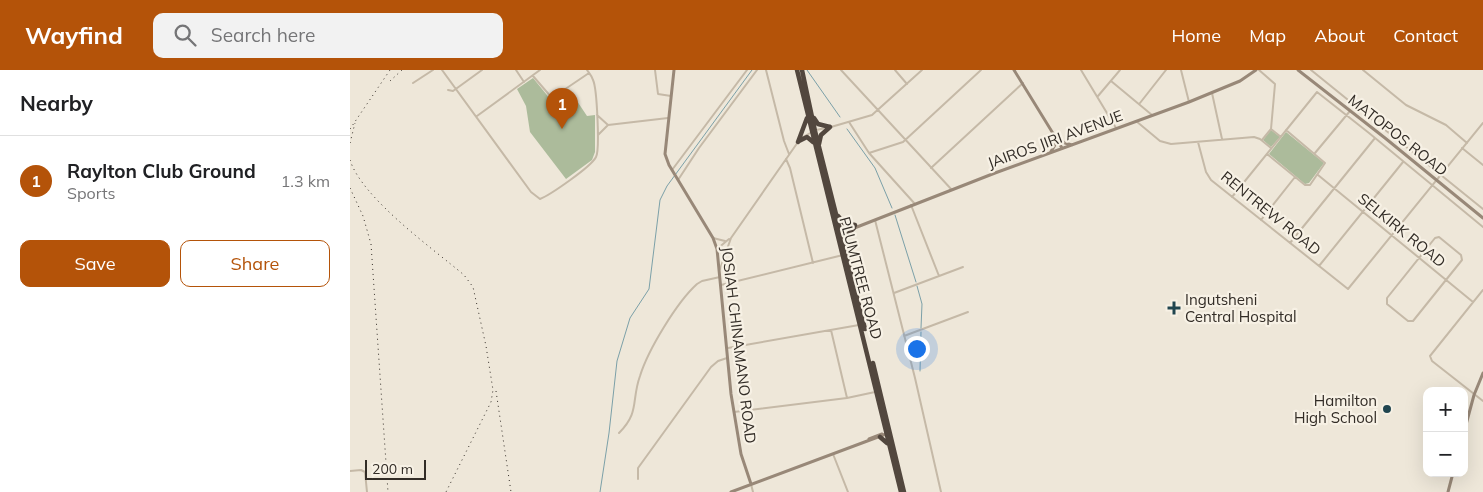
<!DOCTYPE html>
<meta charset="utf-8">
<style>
:root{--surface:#fff;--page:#f2f2f2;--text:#202124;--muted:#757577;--line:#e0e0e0;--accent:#b45309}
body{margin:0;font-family:Mulish,sans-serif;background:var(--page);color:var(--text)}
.controls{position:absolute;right:15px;bottom:15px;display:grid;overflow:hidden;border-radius:10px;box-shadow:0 5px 20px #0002}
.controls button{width:45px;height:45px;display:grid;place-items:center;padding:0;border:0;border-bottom:1px solid var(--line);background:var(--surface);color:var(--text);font:25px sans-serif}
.scale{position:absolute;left:15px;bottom:12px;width:61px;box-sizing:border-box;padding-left:5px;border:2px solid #322c26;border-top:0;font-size:14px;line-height:18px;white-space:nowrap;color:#322c26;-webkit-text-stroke:4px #f7f1e5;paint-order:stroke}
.you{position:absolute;left:566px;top:278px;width:18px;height:18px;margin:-12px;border:4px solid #fff;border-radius:50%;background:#1a73e8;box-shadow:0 0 0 8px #1a73e833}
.badge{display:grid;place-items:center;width:32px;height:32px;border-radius:50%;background:var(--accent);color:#fff;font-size:16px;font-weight:700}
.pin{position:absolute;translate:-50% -41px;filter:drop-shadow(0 1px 2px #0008)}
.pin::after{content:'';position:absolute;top:26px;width:18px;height:15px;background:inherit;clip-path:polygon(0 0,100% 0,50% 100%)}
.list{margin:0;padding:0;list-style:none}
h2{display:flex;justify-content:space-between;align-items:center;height:65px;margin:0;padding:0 20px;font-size:21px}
h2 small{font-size:16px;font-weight:400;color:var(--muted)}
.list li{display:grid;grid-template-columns:32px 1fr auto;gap:15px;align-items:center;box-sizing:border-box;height:90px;padding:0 20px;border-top:1px solid var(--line)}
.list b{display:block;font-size:19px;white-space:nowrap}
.list p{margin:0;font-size:16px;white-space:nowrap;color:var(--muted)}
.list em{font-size:16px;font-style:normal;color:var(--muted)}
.actions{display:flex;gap:10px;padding:15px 20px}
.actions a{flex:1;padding:11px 0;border:1px solid var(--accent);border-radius:10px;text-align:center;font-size:18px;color:var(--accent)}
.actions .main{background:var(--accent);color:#fff}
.icon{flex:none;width:28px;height:28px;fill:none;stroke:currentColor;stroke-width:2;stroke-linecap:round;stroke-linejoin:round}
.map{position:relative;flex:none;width:1133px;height:422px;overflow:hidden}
header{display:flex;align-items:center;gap:30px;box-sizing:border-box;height:70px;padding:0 25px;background:var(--accent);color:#fff}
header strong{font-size:24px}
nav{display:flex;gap:28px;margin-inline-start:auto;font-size:18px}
.search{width:350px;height:45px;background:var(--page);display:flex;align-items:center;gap:12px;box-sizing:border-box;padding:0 18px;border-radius:10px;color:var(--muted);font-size:19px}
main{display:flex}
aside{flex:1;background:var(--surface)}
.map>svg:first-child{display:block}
.green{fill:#acbb9b}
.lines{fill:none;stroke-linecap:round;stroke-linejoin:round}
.stream{stroke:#7ba0a8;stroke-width:1}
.street{stroke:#c5b9a7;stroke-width:2}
.secondary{stroke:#988878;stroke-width:3}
.highway{stroke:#52473e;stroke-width:4.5}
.rail{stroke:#322c26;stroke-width:1;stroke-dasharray:1 4;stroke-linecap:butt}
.poi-dot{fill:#20454f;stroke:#f7f1e5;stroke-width:2}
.labels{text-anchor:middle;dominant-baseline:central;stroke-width:4.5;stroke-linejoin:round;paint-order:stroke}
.street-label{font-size:15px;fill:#322c26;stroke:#f7f1e5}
.poi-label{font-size:15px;fill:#322c26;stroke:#f7f1e5;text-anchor:start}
</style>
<header>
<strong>Wayfind</strong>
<div class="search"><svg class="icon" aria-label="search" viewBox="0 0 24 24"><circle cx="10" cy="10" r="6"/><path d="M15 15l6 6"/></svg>Search here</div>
<nav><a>Home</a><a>Map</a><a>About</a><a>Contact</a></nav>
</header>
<main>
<aside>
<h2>Nearby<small></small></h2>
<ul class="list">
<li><span class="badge">1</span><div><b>Raylton Club Ground</b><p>Sports</p></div><em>1.3 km</em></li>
</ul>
<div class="actions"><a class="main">Save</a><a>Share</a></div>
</aside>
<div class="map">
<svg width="1133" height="422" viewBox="0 0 1133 422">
<rect width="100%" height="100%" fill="#eee7d9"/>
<path class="green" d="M183 8 201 30 219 19 237 46 245 45V82L242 90 216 109 180 62 176 36 167 19Z
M921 60 930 67 921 77 913 70Z
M936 62 974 93 959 113 955 114 919 84Z"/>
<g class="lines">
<path class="stream" d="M457 0 490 47
M497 59 525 98 542 138
M545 145 566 212
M567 216 572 234 571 258
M570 301 571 262
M250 422 259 363 267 291 280 248 299 219 310 130 317 116 402 0"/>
<path class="street" d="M92 0 181 122 190 129C200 125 241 97 246 87 250 80 247 18 243 10 242 6 239 3 237 0
M166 0 174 12
M305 0 308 24 321 26
M416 0 434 71 439 84
M491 0 602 120
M545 0 557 14
M731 0 766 58
M831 0 839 32
M909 0 925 14 921 59 931 67
M961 0 1133 139
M1013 0 1056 35 1096 55 1117 73
M183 6 202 28 239 3
M761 11 802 45
M63 13 83 0
M98 20 103 21 132 0
M862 23 872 69
M748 26 770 0
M790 33 816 0
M247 45 258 55
M127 46 190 0
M786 51 810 71 821 74 904 67 910 69 921 78
M499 52 519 83 565 134
M481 57 522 45 572 0
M466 60 476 58
M248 65 258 55 318 48
M453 67 462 62
M912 70 921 59
M848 72 856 102 861 110 998 219 1133 53
M1112 78 1133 95
M519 83 553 72 631 0
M965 83 1000 41
M917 84 955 115H960L975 93 936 60
M436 89 440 98 463 193
M581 98 673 13
M322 100 397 0
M968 105 1123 232
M328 110 349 78 407 0
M882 127 967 22 1019 63 1133 157
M561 135 589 206
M525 150 565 308 591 422
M911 150 945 107
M1089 167 1111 185 1112 190 1063 251H1058L1037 234V228L1085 168Z
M363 168 375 171
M940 173 1025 68
M367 179 379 169
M969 196 1053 92
M370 199 381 168 448 72
M371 215 493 185
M1133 220 1080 286 1082 291 1133 331
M544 223 613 197
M481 260 497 328
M554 266 618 242
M378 278 509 255
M384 342 497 328 525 322
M269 363C290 342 281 331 290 306 298 280 327 232 347 214L352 211 370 207
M483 384 498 422
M0 401 11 400 15 402 17 422
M288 409V398L361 297 368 291 377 288
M401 414 403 422"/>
<path class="secondary" d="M324 0 315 84 319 95 363 168 367 179 381 324 391 384 401 414
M664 0 712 78
M948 0 1035 68 1133 148
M707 68 715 73 722 75
M700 83 705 75 706 68
M490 160 503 156
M490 161 507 157 645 103 839 32 890 11 906 0
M1114 362 1124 325 1133 303
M519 369 532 364
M381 422 536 364
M1098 422 1103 403"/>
<path class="highway" d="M447 0 551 422
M452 0 465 61 515 259
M464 48 468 54 480 57
M449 71 457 67 463 72
M448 72 457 48
M469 74 471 65 480 57
M488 146 494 153 505 155
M494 173 497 165 504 158
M523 293 554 422
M530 367 537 373"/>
<path class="rail" d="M40 11 52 0
M0 59 40 0
M0 73 5 53
M0 90C12 128 82 178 114 205L123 217 136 276 143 320 141 332 96 422
M0 118 13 146 21 174 38 422
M146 321 161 422"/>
</g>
<g class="poi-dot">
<path d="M821.5 230.5h5v5h5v5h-5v5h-5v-5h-5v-5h5z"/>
<circle cx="1037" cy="339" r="5"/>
</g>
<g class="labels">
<g class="street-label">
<text transform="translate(1048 65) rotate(38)">MATOPOS ROAD</text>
<text transform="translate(705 69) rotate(-20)">JAIROS JIRI AVENUE</text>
<text transform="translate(921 143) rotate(39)">RENTREW ROAD</text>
<text transform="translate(1052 160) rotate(39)">SELKIRK ROAD</text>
<text transform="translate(511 208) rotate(75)">PLUMTREE ROAD</text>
<text transform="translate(389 275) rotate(83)">JOSIAH CHINAMANO ROAD</text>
</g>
<g class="poi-label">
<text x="835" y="229">Ingutsheni<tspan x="835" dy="17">Central Hospital</tspan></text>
<text x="1027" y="330" text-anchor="end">Hamilton<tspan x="1027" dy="17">High School</tspan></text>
</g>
</g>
</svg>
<div class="controls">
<button>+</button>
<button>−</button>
</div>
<div class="scale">200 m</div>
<div class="you"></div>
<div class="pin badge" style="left:212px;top:59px">1</div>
</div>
</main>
